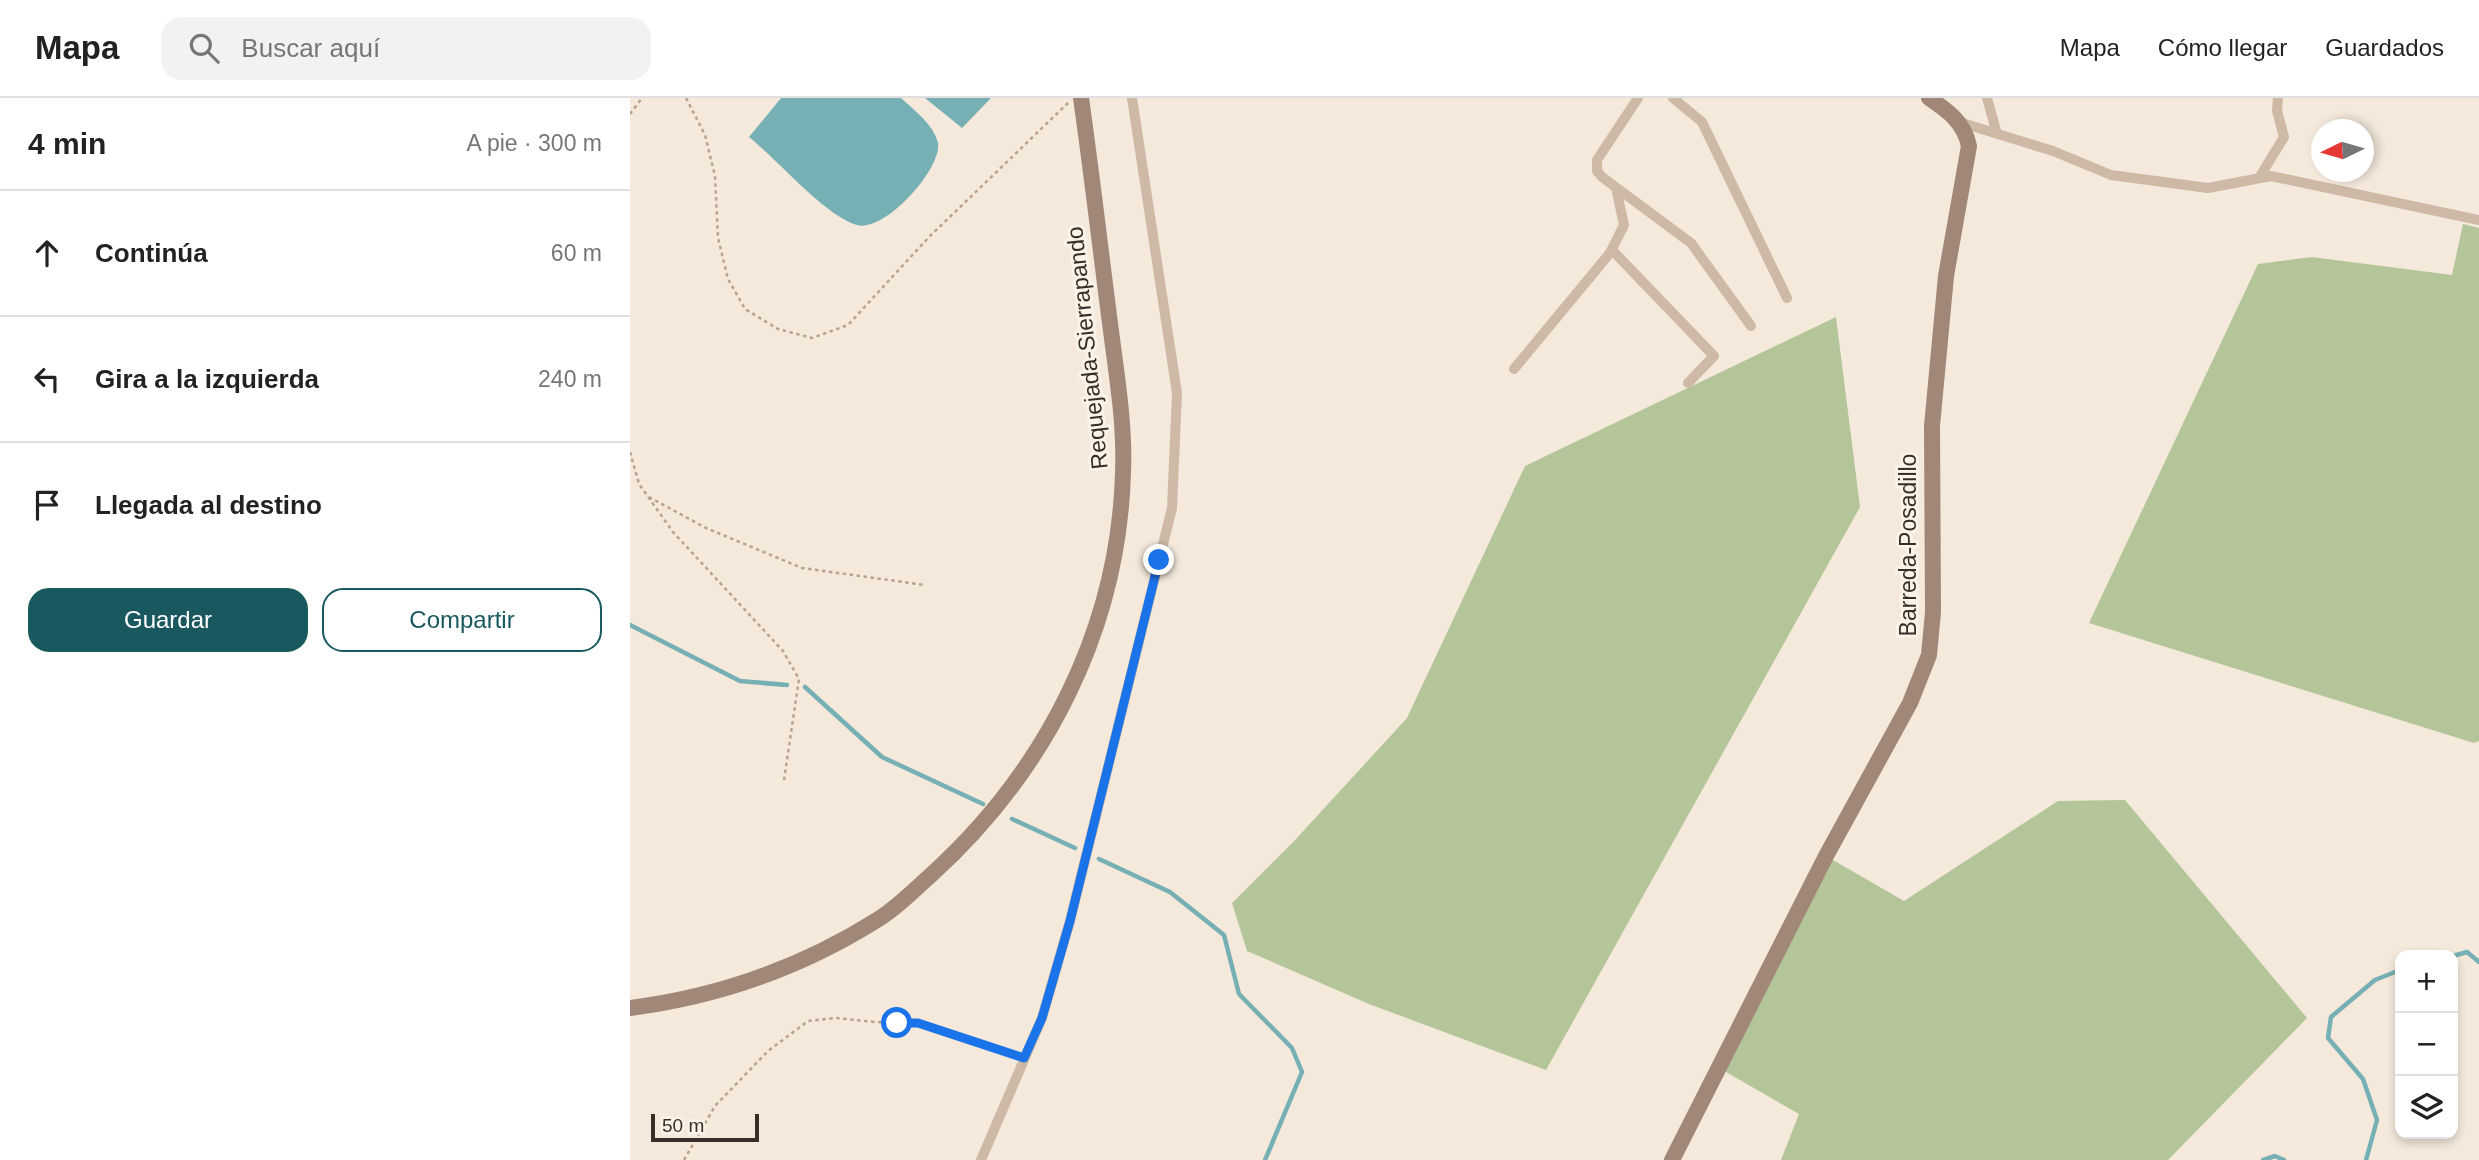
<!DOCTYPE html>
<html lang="es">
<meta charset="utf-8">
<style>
:root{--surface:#fff;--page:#f2f2f2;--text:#222;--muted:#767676;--line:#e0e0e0;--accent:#19585e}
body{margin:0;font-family:Helvetica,sans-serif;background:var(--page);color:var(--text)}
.controls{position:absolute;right:21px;bottom:21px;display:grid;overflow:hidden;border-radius:14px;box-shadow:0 4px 10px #0003}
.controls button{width:63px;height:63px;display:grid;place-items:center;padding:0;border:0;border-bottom:2px solid var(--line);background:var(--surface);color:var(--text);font:35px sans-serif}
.compass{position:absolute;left:1681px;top:21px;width:63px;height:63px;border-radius:50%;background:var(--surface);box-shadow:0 4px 10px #0003;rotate:265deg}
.scale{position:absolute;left:21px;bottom:18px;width:108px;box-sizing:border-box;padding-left:7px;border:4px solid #392d27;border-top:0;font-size:19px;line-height:24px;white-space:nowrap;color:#392d27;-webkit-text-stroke:5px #fbf3e8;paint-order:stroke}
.stop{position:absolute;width:21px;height:21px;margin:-16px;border:5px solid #1a73e8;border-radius:50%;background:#fff}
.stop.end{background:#1a73e8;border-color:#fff;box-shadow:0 2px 7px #0008}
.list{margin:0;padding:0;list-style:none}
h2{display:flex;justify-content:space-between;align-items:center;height:91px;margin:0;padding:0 28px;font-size:30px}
h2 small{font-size:23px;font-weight:400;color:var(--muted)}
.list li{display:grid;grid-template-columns:46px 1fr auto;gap:21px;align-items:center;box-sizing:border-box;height:126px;padding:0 28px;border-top:2px solid var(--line)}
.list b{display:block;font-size:26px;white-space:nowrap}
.list em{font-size:23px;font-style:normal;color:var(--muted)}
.actions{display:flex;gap:14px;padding:21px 28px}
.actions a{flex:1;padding:16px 0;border:2px solid var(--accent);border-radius:21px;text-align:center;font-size:24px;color:var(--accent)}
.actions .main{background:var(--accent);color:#fff}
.icon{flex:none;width:38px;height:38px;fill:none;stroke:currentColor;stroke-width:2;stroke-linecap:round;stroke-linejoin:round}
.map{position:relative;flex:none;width:1849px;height:1062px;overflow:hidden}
header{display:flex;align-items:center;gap:42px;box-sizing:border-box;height:98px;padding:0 35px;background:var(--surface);border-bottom:2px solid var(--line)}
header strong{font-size:33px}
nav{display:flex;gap:38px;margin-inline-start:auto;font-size:24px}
.search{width:490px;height:63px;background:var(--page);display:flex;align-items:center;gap:18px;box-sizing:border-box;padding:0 24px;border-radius:21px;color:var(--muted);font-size:26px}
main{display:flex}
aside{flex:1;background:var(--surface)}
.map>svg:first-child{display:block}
.green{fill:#b5c59a}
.water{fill:#77b0b4}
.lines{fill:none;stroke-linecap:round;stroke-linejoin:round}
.stream{stroke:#77b0b4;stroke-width:4.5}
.path{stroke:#b9a390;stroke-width:2.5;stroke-dasharray:3.5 3.5;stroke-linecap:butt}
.street{stroke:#cdb9a6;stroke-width:10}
.secondary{stroke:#a18777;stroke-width:16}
.route{stroke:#1a73e8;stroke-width:9}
.labels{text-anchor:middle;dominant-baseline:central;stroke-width:6;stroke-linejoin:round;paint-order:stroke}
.street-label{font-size:23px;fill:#392d27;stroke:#fbf3e8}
</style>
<header>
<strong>Mapa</strong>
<div class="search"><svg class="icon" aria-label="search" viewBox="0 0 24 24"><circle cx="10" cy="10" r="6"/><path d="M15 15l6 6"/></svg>Buscar aquí</div>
<nav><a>Mapa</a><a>Cómo llegar</a><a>Guardados</a></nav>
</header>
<main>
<aside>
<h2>4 min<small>A pie · 300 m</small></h2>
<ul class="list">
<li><svg class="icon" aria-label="ahead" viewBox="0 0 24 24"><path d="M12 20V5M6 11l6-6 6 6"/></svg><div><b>Continúa</b></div><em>60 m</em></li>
<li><svg class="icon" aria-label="left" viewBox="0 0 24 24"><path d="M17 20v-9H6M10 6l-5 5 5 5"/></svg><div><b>Gira a la izquierda</b></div><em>240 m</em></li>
<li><svg class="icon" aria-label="arrive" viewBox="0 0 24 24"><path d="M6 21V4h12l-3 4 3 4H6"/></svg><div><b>Llegada al destino</b></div></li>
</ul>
<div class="actions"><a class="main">Guardar</a><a>Compartir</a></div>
</aside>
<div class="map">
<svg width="1849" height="1062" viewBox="0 0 1849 1062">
<rect width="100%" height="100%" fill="#f4e9db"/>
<path class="green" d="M1833 126 1849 130V643L1844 645 1459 525 1628 166 1682 159 1822 177Z
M1206 219 1230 409 916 972 739 906 617 853 602 805 665 742 777 620 895 368Z
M1495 702 1677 920 1538 1062H1151L1169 1016 1089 970 1196 758 1274 803 1428 703Z"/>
<path class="water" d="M151 0H271C284 12 304 27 308 45 312 71 254 135 227 127 195 118 147 61 119 39Z
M295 0H361L332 30Z"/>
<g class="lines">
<path class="stream" d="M0 527 110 583 157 587
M175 589 252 659 353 706
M382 721 445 750
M469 761 540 794 594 837 609 896 662 950 672 974 635 1062
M1823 858 1837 854 1849 864
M1633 1062 1645 1058 1654 1062
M1736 1062 1747 1022 1733 981 1698 940 1701 919 1745 882 1770 872"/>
<path class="path" d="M56 0 75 37 85 78 88 140 98 181 115 211 148 231 182 240 218 227 299 139 438 5
M0 16 12 0
M0 354 9 386 43 434 153 553 169 581 154 682
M19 399 76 430 172 470 295 487
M54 1062 85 1008 138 953 178 923 206 920 245 924 288 925 383 957"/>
<path class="street" d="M1008 0 967 62V73L972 79 1061 145 1121 228
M1043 0 1072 24 1157 200
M1357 0 1367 36
M1329 24 1423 53 1481 77 1578 90 1641 78 1849 122
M1629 80 1654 39 1647 13 1648 0
M982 152 1084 258 1058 285
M884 271 980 155 994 127 986 90
M351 1062 412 920 440 823 542 410 547 295 502 0"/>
<path class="secondary" d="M0 910C87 899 172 869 247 822 267 810 284 792 301 777 416 673 489 530 493 374 495 327 487 280 481 233 471 156 462 78 451 0
M1042 1062 1196 758 1280 605 1299 557 1303 514 1302 328 1316 178 1339 48C1334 24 1318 13 1299 0"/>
</g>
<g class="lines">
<path class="route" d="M267 925H288L394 960 412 920 440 823 529 462"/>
</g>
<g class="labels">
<g class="street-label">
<text transform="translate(457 250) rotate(-96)">Requejada-Sierrapando</text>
<text transform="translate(1278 447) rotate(-90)">Barreda-Posadillo</text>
</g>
</g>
</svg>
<div class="controls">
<button>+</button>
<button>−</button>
<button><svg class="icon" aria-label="layers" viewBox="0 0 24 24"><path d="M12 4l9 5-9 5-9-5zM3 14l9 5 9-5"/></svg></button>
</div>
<svg class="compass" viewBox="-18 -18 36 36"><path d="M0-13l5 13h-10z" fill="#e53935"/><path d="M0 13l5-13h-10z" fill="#767676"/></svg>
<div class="scale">50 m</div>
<div class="stop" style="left:267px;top:925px"></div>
<div class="stop end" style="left:529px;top:462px"></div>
</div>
</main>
